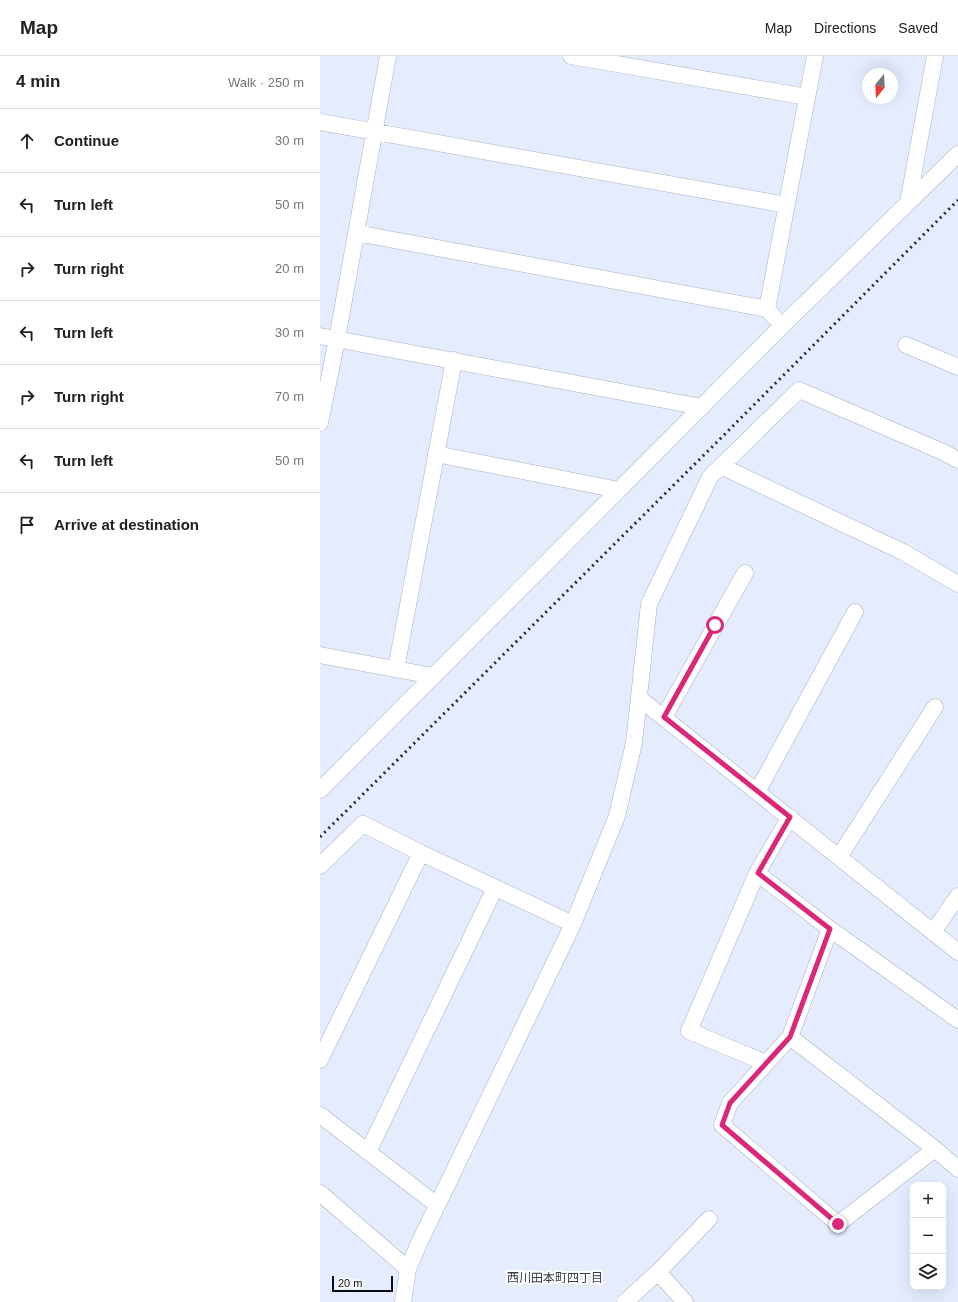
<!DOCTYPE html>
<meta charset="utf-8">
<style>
:root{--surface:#fff;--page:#f6f6f6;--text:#202124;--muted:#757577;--line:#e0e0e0}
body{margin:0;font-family:Helvetica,"Noto Sans JP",sans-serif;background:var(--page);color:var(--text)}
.controls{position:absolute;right:12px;bottom:12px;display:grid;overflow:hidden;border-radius:8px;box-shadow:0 4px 16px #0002}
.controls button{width:36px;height:36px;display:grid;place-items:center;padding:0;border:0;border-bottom:1px solid var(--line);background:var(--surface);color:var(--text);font:20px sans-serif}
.compass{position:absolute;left:542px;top:12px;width:36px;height:36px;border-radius:50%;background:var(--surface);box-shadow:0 4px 16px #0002;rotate:198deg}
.scale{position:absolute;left:12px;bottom:10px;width:61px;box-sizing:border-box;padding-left:4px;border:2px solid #090b11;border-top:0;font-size:11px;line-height:14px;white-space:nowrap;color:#090b11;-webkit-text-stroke:3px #fff;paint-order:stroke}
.stop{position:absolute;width:12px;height:12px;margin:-9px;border:3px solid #db2777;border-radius:50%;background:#fff}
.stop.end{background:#db2777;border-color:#fff;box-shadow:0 1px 4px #0008}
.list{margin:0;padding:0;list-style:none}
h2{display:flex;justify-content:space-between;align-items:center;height:52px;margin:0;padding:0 16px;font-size:17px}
h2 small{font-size:13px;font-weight:400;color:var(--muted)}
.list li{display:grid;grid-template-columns:26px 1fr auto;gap:12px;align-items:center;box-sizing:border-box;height:64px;padding:0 16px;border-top:1px solid var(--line)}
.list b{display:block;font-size:15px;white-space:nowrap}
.list em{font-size:13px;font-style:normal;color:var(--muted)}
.icon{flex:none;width:22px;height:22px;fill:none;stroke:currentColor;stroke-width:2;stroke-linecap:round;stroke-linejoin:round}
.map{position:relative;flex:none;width:638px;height:1246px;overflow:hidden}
header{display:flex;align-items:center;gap:24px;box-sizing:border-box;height:56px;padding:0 20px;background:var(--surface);border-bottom:1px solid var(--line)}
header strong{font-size:19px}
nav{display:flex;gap:22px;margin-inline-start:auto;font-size:14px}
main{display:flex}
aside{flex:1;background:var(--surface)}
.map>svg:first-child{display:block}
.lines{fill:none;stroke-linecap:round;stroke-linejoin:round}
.street-casing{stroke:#a8b0c1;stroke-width:17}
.street{stroke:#fff;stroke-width:16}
.rail{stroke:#292c33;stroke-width:3;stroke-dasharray:2 4;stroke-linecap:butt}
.route{stroke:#db2777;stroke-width:5}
.labels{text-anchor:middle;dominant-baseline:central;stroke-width:4;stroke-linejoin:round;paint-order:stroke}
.neighbourhood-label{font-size:12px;fill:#383e4c;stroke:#fff}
</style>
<header>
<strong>Map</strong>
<nav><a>Map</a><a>Directions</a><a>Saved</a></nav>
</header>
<main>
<aside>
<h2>4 min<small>Walk · 250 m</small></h2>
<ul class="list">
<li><svg class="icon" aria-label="ahead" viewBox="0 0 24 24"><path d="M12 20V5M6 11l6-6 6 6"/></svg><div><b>Continue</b></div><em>30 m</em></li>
<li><svg class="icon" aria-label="left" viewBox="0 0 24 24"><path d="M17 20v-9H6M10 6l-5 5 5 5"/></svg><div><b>Turn left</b></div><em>50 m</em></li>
<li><svg class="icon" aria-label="right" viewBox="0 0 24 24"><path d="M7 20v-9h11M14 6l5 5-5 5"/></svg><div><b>Turn right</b></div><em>20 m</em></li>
<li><svg class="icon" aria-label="left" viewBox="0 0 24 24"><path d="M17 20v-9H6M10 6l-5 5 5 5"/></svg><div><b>Turn left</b></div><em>30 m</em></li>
<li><svg class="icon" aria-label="right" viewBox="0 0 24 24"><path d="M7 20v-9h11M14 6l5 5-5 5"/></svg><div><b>Turn right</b></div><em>70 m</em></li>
<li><svg class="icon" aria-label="left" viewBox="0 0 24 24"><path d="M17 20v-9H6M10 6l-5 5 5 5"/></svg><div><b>Turn left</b></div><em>50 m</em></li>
<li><svg class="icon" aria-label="arrive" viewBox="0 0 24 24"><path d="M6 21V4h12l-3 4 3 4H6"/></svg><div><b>Arrive at destination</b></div></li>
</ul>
</aside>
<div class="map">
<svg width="638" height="1246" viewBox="0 0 638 1246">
<rect width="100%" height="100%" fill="#e4ecfe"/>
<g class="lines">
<g class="street-casing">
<path id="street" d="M251 0 487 41
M0 66 467 149
M588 147 615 0
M36 177 447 253
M454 261 447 253 495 0
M0 280 382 351
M586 289 638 311
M0 367 17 283 68 0
M116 398 299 434
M401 410 583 496 638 528
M0 599 113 620
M76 613 134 304
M319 642 638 896
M344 661 425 517
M0 734 462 270 638 98
M437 736 535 556
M519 801 615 651
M0 810 43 768 101 797 253 868
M437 817 510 873
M613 876 638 840
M470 981 510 873 638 964
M0 1004 101 797
M446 1007 369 975 437 817 470 761
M0 1059 117 1149
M615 1093 518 1168 402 1069 410 1047 470 981 615 1093 638 1113
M48 1096 175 832
M0 1137 88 1213
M338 1216 389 1163
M83 1246 88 1213 100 1185 253 868 297 760 314 687 329 548 390 421 479 334 623 396 638 404
M305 1246 338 1216 365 1246"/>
</g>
<use href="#street" class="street"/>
<path class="rail" d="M0 781 396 387 638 144"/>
</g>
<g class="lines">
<path class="route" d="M395 569 344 661 470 761 438 817 510 873 470 981 410 1047 402 1069 518 1168"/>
</g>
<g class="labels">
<g class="neighbourhood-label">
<text x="235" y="1222">西川田本町四丁目</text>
</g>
</g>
</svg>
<div class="controls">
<button>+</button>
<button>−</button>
<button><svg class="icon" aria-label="layers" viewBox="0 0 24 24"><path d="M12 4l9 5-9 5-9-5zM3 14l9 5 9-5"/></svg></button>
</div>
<svg class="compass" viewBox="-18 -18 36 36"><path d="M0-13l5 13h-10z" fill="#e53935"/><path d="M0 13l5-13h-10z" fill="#757577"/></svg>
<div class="scale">20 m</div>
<div class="stop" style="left:395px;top:569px"></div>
<div class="stop end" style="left:518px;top:1168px"></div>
</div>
</main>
